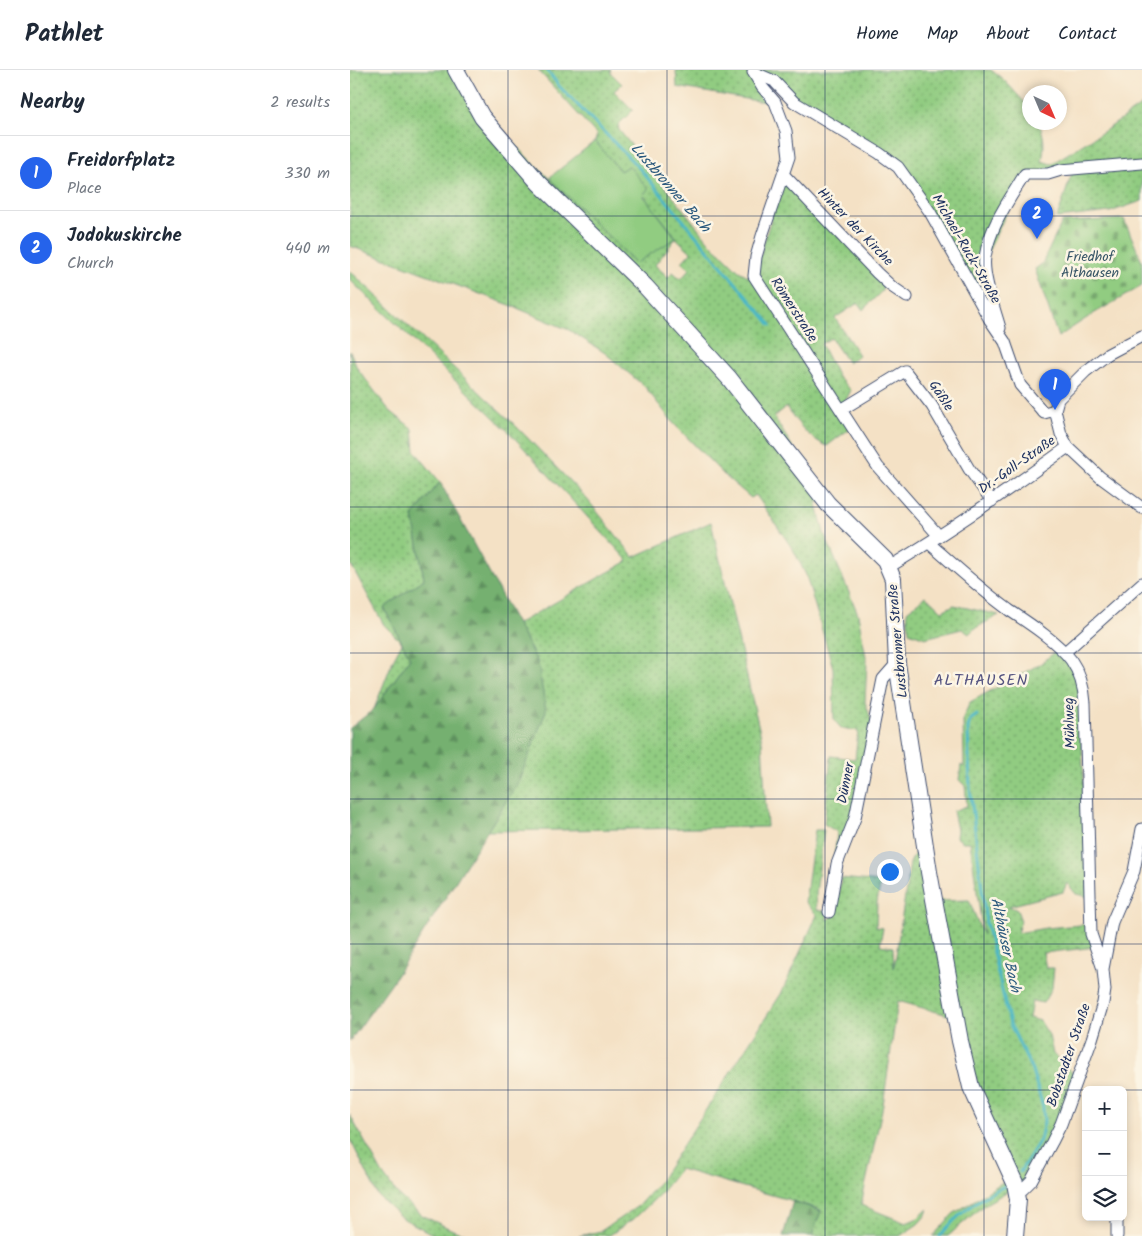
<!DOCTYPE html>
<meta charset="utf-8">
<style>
:root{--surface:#fff;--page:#f6f6f7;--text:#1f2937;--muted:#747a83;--line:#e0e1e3;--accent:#2563eb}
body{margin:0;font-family:Kalam,sans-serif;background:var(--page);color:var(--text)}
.controls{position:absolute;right:15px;bottom:15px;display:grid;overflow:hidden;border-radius:8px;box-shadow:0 2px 8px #0003}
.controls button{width:45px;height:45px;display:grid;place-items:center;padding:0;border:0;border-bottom:1px solid var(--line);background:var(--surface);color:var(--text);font:25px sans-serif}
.compass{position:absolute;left:672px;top:15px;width:45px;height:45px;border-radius:50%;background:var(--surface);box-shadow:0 2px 8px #0003;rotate:136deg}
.you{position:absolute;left:539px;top:801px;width:18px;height:18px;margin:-12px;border:4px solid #fff;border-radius:50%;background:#1a73e8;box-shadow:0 0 0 8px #1a73e833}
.badge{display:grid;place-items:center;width:32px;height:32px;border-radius:50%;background:var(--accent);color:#fff;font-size:16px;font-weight:700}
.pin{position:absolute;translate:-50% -41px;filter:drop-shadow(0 1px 2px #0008)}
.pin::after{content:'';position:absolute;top:26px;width:18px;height:15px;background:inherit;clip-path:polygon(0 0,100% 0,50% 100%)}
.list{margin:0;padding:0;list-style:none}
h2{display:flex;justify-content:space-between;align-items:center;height:65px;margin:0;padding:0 20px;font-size:21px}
h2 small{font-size:16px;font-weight:400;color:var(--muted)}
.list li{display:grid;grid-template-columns:32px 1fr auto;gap:15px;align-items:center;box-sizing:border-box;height:75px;padding:0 20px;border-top:1px solid var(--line)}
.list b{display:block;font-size:19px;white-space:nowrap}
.list p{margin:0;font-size:16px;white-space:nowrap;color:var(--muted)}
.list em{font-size:16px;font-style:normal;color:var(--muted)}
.icon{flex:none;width:28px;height:28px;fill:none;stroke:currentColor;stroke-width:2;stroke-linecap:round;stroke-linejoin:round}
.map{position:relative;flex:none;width:792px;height:1166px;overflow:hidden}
header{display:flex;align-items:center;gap:30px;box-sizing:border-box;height:70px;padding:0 25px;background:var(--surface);border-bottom:1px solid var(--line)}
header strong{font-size:24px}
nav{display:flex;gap:28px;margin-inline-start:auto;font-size:18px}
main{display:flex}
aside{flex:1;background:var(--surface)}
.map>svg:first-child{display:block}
.grass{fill:url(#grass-dots);stroke:#567e70;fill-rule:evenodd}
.forest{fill:url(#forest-firs);stroke:#487066}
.cemetery{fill:url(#cemetery-stones);stroke:#567e70}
.garden{fill:#91cc81;stroke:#567e70}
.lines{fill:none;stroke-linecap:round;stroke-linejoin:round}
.stream{stroke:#4bb7c6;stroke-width:3}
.street-casing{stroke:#3c4a6d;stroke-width:13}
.secondary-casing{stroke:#3c4a6d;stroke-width:18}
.street{stroke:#fff;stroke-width:11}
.secondary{stroke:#fff;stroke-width:16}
.grid{fill:none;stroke:#1b2f5e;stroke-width:1;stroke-opacity:0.55}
.labels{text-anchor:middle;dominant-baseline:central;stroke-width:5;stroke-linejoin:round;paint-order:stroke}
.street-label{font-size:14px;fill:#1b2f5e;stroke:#fcf5e5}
.park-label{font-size:14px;fill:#385667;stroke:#fcf5e5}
.water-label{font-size:15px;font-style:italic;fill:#29587d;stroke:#fcf5e5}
.quarter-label{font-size:16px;letter-spacing:1px;fill:#545380;stroke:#fcf5e5}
</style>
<header>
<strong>Pathlet</strong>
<nav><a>Home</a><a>Map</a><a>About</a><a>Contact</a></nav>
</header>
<main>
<aside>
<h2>Nearby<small>2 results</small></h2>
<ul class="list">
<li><span class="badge">1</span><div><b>Freidorfplatz</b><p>Place</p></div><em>330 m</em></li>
<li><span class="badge">2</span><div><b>Jodokuskirche</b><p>Church</p></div><em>440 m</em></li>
</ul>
</aside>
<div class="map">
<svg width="792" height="1166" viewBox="0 0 792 1166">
<defs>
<pattern id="grass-dots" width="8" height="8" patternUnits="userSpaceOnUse" patternTransform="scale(1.25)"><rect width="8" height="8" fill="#91cc81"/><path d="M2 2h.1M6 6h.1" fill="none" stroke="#76a66d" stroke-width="1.8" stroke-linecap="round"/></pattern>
<pattern id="forest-firs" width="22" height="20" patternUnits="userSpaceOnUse" patternTransform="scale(1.25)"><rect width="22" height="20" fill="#74b06f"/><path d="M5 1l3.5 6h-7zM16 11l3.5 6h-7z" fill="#5e905e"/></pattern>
<pattern id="cemetery-stones" width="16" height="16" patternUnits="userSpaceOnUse" patternTransform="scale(1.25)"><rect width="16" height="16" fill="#91cc81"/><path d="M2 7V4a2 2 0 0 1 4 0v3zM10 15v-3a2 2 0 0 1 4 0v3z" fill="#76a66d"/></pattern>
</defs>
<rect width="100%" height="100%" fill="#fcf5e5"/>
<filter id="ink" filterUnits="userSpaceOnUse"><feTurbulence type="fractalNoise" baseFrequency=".02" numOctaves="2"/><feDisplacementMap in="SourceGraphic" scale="10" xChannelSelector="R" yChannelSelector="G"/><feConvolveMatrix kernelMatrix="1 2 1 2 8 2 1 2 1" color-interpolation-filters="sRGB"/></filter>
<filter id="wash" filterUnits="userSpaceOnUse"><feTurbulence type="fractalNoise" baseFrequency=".0096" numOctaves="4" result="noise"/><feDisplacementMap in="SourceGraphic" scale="20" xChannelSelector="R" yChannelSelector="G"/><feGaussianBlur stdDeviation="1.12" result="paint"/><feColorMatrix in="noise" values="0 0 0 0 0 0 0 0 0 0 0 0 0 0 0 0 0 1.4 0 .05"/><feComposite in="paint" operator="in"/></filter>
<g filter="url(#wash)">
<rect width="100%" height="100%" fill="#f4e1c5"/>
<path class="grass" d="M0 0H112C132 45 168 79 203 112 231 139 258 166 286 193L326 167 293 125 297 119 279 96 270 101 245 71 247 65 188 0H261L260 2 272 14 264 21 283 40 268 55 269 60 361 174 389 201 405 210 404 206 434 105 534 209 532 221 513 240 508 233 485 248 509 285 508 286 498 293 481 268 471 274 488 307 501 320 491 340 502 357 477 376C457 367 449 354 436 337L424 347 478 434 466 431 474 463 508 544 517 592 515 632 523 655 505 748 484 788 487 762 474 754 481 686 505 689 508 661 491 658 484 650 483 598 456 505 444 481 406 425 401 428 374 405 325 355 295 317 255 283 219 260 160 235 0 176ZM326 168 341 182 332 192 340 199 331 209 323 202 318 207 305 195Z
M326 0H641L654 10 677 35 679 40 680 52 688 53C695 64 695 77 692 91L701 94 756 60 792 35V95L675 104 635 188 638 220 632 235 548 97 404 3 425 32 407 31 327 17Z
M790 95 792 103V131L760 142 707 148 722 103Z
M0 201 166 356 236 428 284 487 361 452 412 671 417 757 137 761 169 711 188 593 167 554 278 491 159 362 0 210Z
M0 281 7 298 39 340 63 359 65 381 90 412 63 446 74 509 34 538 60 588 24 639 43 590 52 573 34 555 0 493Z
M576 526 592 541 604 535 649 545 624 559 619 564 612 559 575 568 559 562 557 541Z
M710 578 728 603 740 827 726 824 717 813 713 822 659 836 667 840 671 851 667 863 696 858 741 854 746 877 693 883 696 898H704L702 918 693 933 682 931 679 948 690 951 699 965 703 984 727 1007 702 1072 667 1122 658 1121 634 1135 598 1166H583L603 1144 662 1106 649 1078 605 947 548 931 533 1035 511 1135 556 1153 568 1148 578 1139 576 1145 568 1154 550 1166H462L471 1140 443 1131 330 1099 310 1124 287 1146 260 1165 229 1166 251 1161 288 1136 309 1112 431 924 467 845 455 832 465 760H474L466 823 467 840 479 842 476 850 486 845 491 808 531 812 527 832 526 857 533 858 530 875 543 877 544 898 560 793 574 764 584 831 619 830 633 865 620 772H613L606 767 607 760 603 741 617 736 615 716 609 710 611 695 614 697 613 648 620 632 690 594Z
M0 1045 32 1103 47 1124 71 1145 105 1161 126 1166 84 1165 52 1148 28 1126 0 1069Z"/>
<path class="forest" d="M90 412 188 593 196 641 169 711 43 911 0 971V658L24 639 60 588 34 538 74 509 63 446Z
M443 1131 471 1141 462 1166H433Z"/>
<path class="cemetery" d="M774 149 792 192V216L743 244 708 267 685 199 692 194 712 152Z"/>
<path class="garden" d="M245 71 270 101 279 96 298 119 293 125 326 168 286 193 202 111 200 107Z"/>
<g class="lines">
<path class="stream" d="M197 0 209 16 290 99 421 255
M627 645 620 650 618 658 620 718 636 853 660 954 682 1000 693 1037 694 1052 690 1070 670 1102
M590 1166C607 1145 630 1127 655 1116"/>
</g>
</g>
<g filter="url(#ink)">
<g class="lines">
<g class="street-casing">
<path id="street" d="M403 2 412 17 425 32 436 61 439 87 412 166 406 187 404 206 528 397 589 466
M403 2 424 11 444 32 529 83 548 97 580 142 640 250 655 272 670 315 694 343 705 340
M434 105 527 203 541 216 557 227
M650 258C645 240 632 205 635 187 640 156 659 130 675 104H698L711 100 792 93
M792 266 758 284 735 302 708 329 705 340 711 364 718 377 750 407 792 438
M491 340 555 301 582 336 619 399 642 431
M579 473C605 496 631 520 659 540 677 552 708 572 721 590 730 603 734 618 735 633L741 864 753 899
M539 497C601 460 660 419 718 377
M715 582 792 513
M479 842 487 794 505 748 533 609 547 593
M667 1122 673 1119 681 1111 702 1072 711 1054 742 969 753 933 755 920 753 899 762 852 784 801 792 759
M767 1166V1147"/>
</g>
<g class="secondary-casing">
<path id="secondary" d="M106 0 132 47 189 113 295 216 379 308 478 434 535 490 543 509 547 593 579 802 610 971 621 1017 665 1113 668 1129 665 1166"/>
</g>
<use href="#street" class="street"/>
<use href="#secondary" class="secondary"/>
</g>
</g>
<path class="grid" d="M158 0V1166M317 0V1166M475 0V1166M634 0V1166M0 146H792M0 292H792M0 437H792M0 583H792M0 729H792M0 874H792M0 1020H736M773 1020H792"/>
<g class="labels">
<g class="street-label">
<text transform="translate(505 157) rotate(46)">Hinter der Kirche</text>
<text transform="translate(616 179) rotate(60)">Michael-Ruck-Straße</text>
<text transform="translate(444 240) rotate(57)">Römerstraße</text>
<text transform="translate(591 326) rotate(57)">Gäßle</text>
<text transform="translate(667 395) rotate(-35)">Dr.-Goll-Straße</text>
<text transform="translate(548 571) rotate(-95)">Lustbronner Straße</text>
<text transform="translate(720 653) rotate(-92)">Mühlweg</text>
<text transform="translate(496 713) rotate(-79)">Dünner</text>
<text transform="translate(719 985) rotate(-71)">Bobstadter Straße</text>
</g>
<g class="park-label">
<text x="740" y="187">Friedhof<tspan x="740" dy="16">Althausen</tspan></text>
</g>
<g class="water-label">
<text transform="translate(320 118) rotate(49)">Lustbronner Bach</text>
<text transform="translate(655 875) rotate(78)">Althäuser Bach</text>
</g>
<g class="quarter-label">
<text x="631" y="610">ALTHAUSEN</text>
</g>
</g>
</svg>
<div class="controls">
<button>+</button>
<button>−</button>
<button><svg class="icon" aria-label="layers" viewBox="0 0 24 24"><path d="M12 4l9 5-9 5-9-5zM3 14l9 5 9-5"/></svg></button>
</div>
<svg class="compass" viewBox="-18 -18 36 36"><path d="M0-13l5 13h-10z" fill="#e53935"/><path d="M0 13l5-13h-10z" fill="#747a83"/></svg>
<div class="you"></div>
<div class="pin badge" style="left:705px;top:340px">1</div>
<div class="pin badge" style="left:687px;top:169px">2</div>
</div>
</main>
